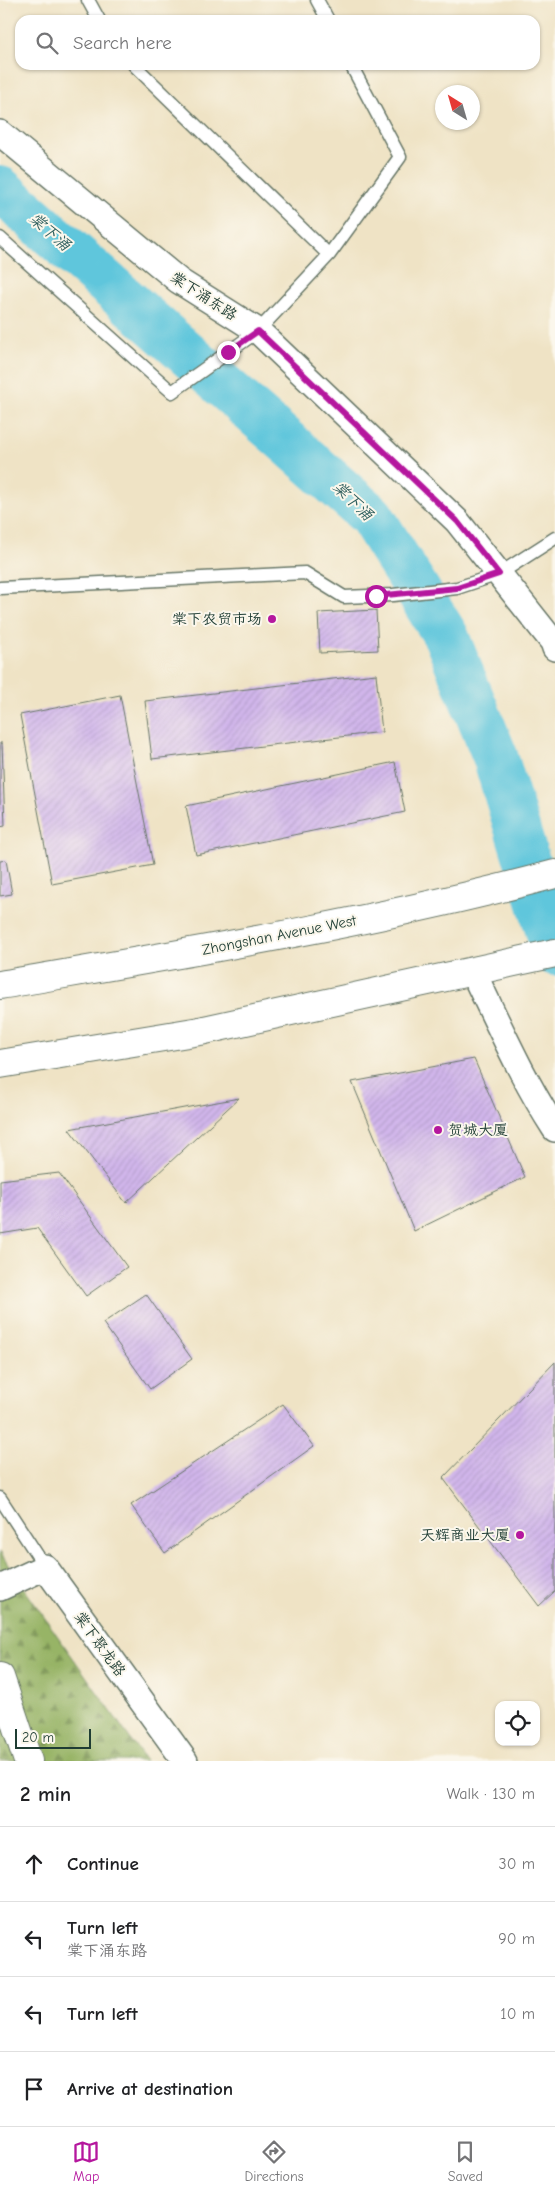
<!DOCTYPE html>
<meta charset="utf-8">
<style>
:root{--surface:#fff;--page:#f6f6f6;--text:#202124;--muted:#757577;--line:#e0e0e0;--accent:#b5179e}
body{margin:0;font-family:"Comic Neue","LXGW WenKai TC",sans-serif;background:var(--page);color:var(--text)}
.controls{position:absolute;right:15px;bottom:15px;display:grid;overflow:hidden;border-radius:10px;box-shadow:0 1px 4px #0004}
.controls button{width:45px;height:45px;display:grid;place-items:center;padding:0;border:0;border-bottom:1px solid var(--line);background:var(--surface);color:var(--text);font:25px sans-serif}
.compass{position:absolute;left:435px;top:85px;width:45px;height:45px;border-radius:50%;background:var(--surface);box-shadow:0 1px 4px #0004;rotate:323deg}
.scale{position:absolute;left:15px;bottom:12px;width:76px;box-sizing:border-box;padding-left:5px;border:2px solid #1f3d34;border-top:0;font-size:14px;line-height:18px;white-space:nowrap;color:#1f3d34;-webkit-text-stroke:4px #fbf7ec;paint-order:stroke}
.stop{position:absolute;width:15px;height:15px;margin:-11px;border:4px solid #b5179e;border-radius:50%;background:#fff}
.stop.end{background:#b5179e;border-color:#fff;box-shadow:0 1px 5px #0008}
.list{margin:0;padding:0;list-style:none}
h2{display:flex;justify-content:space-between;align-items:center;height:65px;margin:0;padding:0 20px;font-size:21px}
h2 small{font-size:16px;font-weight:400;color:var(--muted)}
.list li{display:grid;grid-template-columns:32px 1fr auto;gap:15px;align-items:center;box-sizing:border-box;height:75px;padding:0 20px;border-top:1px solid var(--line)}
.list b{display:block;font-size:19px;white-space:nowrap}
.list p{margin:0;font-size:16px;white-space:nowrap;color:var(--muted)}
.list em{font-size:16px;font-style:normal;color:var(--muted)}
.icon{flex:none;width:28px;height:28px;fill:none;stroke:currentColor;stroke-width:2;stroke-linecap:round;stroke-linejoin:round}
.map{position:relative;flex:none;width:555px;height:1761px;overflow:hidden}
.search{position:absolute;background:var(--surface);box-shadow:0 1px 4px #0004;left:15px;right:15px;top:15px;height:55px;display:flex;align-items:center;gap:12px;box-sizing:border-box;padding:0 18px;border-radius:15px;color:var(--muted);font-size:19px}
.sheet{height:365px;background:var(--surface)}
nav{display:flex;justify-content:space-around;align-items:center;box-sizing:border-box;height:70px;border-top:1px solid var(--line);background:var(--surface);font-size:14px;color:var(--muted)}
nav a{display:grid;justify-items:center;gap:2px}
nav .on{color:var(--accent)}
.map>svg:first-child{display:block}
.forest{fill:url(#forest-firs);stroke:#5b784d}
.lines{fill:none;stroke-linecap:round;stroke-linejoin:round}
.river{stroke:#5fc6dc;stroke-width:46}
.building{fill:url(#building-hatch)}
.service-casing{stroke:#687767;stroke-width:15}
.minor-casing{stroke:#687767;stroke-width:28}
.trunk-casing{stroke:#687767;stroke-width:30}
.service{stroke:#fff;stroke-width:12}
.minor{stroke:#fff;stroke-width:25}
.trunk{stroke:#fff;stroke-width:28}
.route{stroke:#b5179e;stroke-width:6}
.poi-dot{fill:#b5179e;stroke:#fbf7ec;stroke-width:2}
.labels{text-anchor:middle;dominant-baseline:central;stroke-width:4;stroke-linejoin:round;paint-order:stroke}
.street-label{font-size:15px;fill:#1f3d34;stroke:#fbf7ec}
.poi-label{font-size:15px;fill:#1f3d34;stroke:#fbf7ec;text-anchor:end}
.water-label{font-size:16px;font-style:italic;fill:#2f5f5e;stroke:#fbf7ec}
</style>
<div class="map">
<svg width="555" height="1761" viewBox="0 0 555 1761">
<defs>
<pattern id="forest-firs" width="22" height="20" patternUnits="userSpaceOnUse" patternTransform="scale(1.25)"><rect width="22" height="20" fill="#97b466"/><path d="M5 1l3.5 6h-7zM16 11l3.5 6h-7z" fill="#7b9455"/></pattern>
<pattern id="building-hatch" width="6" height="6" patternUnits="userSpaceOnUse" patternTransform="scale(1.25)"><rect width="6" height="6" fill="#d1b6eb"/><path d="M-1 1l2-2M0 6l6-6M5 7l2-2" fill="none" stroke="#b39dca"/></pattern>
</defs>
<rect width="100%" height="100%" fill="#fbf7ec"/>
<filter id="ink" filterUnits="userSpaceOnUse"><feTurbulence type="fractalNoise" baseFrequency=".02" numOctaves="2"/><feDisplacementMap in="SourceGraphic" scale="10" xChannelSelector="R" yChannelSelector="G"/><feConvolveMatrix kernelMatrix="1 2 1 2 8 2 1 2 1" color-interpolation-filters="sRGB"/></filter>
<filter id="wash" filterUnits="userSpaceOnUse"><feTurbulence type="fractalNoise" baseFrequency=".0096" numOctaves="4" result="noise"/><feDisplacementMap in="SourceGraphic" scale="20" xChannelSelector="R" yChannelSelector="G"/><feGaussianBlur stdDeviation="1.12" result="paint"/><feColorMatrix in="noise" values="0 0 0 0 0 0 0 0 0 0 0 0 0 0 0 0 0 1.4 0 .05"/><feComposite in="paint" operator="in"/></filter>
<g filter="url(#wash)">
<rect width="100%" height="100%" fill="#efe3c5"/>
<path class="forest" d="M0 1552 13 1573 146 1761H0Z"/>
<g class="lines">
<path class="river" d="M0 189 371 516 446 636 495 756 555 953"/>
</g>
<g id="blocks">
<path class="building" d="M376 610 378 650 320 653 318 613Z
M376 674 382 732 152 759 145 701Z
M120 695 153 865 52 884 20 715Z
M0 743H2L5 826 0 827Z
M395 762 405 812 196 855 186 806Z
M6 860 12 894 0 896V861Z
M474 1059 525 1177 414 1231 352 1082Z
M239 1098 126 1203 69 1129Z
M59 1173 127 1267 86 1296 37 1228 0 1234V1180Z
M146 1294 192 1359 150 1389 103 1323Z
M555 1362V1591L539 1606 443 1478Z
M283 1404 314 1446 165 1553 131 1505Z"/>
</g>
</g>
<g filter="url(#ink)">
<use href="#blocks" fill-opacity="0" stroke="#687767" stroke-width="1"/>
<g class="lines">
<g class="service-casing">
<path id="service" d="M88 0 99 20
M317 0 328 20
M134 65 329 255
M0 238 172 392 258 331 329 255 400 157 351 65
M0 588 305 573 344 597 393 595 457 588 499 574 555 538
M0 1498 45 1567"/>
</g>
<g class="minor-casing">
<path id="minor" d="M0 133 179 281 258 331 457 521 553 642 555 648
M473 972C499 1025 523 1080 555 1129
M0 1588 45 1567 185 1761"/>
</g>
<g class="trunk-casing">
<path id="trunk" d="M0 985C186 953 373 923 555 874
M0 1064 200 1031 555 953
M0 1677 28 1761"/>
</g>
<use href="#service" class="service"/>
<use href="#minor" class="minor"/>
<use href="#trunk" class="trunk"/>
</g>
</g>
<g class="lines" filter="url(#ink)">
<path class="route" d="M228 352 258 331 457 521 499 574 457 588 376 596"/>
</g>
<g class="poi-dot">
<circle cx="272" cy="619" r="5"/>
<circle cx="438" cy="1130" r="5"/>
<circle cx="520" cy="1535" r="5"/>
</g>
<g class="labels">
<g class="street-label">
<text transform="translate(204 296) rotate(33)">棠下涌东路</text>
<text transform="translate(279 935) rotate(-11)">Zhongshan Avenue West</text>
<text transform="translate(100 1644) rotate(54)">棠下聚龙路</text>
</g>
<g class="poi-label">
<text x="262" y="619">棠下农贸市场</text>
<text x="448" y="1130" text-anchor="start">贺城大厦</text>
<text x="510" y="1535">天辉商业大厦</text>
</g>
<g class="water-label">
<text transform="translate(50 232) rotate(41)">棠下涌</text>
<text transform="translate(353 501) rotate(44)">棠下涌</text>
</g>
</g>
</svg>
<div class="controls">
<button><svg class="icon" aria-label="locate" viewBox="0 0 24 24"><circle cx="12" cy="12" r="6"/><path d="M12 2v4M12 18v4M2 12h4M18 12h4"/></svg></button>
</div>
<svg class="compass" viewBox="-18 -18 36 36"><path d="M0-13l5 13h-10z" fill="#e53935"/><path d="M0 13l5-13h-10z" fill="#757577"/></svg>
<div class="scale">20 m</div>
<div class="stop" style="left:376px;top:596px"></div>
<div class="stop end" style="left:228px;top:352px"></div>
<div class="search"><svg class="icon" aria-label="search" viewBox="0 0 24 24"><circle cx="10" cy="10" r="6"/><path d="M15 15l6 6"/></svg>Search here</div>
</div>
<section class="sheet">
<h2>2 min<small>Walk · 130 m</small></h2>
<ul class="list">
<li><svg class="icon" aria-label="ahead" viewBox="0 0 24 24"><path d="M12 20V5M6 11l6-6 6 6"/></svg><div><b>Continue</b></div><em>30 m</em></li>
<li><svg class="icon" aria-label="left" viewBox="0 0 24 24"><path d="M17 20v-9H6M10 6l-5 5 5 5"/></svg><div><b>Turn left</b><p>棠下涌东路</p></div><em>90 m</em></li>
<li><svg class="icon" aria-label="left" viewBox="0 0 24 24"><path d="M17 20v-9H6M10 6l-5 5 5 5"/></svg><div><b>Turn left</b></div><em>10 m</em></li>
<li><svg class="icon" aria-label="arrive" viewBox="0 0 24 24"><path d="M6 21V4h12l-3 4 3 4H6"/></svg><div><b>Arrive at destination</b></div></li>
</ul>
</section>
<nav>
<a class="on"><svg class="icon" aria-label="map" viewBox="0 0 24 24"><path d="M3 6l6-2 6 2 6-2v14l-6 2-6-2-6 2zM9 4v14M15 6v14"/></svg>Map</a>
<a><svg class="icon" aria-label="directions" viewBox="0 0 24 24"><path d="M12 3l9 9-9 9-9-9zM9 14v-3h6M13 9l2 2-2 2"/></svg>Directions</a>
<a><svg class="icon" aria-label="saved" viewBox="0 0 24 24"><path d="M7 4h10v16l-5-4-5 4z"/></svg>Saved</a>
</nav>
